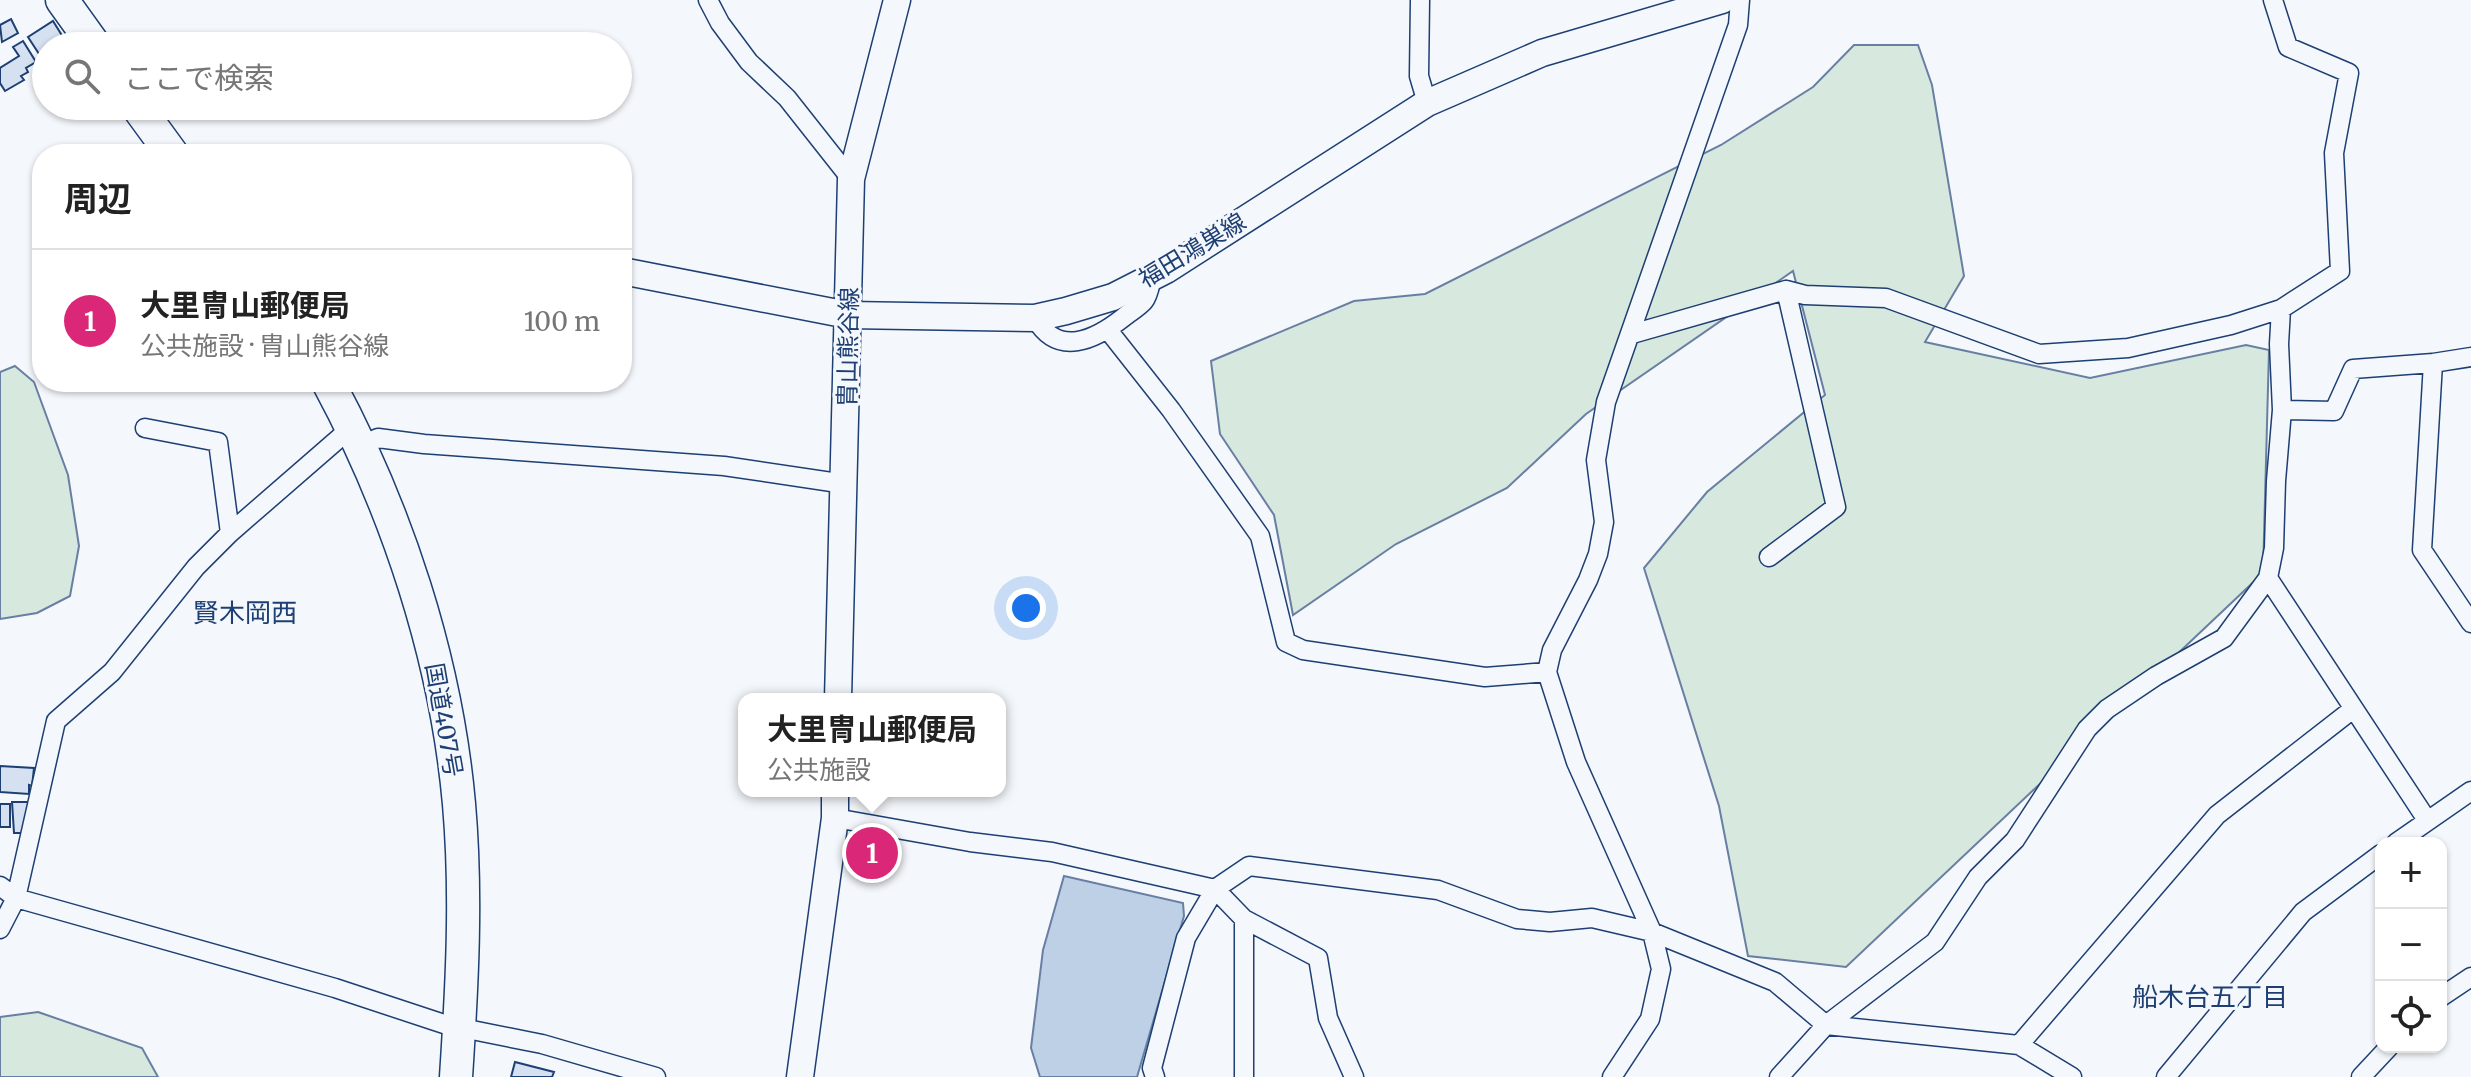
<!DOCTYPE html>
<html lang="ja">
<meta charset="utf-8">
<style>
:root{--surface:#fff;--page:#f6f6f6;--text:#222;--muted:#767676;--line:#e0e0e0;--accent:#db2777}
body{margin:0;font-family:Merriweather,"Noto Sans JP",serif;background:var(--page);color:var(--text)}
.controls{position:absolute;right:24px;bottom:24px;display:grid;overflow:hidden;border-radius:16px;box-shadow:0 2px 6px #0004}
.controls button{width:72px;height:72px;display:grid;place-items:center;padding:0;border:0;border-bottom:2px solid var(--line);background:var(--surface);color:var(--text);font:40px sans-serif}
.you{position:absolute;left:1026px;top:608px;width:28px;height:28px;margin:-20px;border:6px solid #fff;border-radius:50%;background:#1a73e8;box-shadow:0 0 0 12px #1a73e833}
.badge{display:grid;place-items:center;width:52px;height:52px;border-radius:50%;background:var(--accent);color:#fff;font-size:26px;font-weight:700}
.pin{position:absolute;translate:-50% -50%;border:4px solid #fff;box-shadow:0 2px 8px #0006}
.popup{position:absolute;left:738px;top:693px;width:268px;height:104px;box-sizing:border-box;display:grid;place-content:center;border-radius:16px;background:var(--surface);filter:drop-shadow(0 2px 6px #0005);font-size:26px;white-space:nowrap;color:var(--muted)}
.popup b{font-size:30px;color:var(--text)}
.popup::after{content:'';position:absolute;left:50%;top:100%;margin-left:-16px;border:16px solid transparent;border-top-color:var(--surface)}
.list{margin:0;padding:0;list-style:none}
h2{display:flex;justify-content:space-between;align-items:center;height:104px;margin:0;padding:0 32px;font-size:34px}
h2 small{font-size:26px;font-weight:400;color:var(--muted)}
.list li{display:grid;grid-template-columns:52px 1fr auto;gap:24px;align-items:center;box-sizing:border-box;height:144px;padding:0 32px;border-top:2px solid var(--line)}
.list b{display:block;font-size:30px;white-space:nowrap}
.list p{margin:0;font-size:26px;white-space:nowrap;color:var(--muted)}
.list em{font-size:26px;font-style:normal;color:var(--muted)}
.icon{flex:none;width:44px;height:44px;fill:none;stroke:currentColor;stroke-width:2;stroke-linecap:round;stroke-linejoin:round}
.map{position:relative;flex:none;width:2471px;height:1077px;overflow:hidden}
.search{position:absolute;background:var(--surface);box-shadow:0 2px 6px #0004;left:32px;top:32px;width:600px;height:88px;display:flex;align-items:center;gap:20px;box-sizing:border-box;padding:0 28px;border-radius:44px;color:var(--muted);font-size:30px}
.panel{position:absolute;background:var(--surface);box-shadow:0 2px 6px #0004;left:32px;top:144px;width:600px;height:248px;border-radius:32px}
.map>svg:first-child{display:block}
.green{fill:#d7e8df;stroke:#687fa3;stroke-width:2}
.water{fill:#bed0e5;stroke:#687fa3;stroke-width:2}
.building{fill:#d5e0f0;stroke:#1d3f73;stroke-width:2}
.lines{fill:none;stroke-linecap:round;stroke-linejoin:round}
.street-casing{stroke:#1d3f73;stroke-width:21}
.secondary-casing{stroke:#1d3f73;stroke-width:29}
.highway-casing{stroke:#1d3f73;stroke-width:35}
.street{stroke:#f4f7fb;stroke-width:18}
.secondary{stroke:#f4f7fb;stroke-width:26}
.highway{stroke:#f4f7fb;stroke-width:32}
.labels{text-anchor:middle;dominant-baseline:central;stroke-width:6;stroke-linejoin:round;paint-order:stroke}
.street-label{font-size:24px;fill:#1d3f73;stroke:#f4f7fb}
.neighbourhood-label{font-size:26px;fill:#1d3f73;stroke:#f4f7fb}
</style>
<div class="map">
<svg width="2471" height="1077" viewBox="0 0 2471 1077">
<rect width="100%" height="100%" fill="#f4f7fb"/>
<path class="green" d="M1854 45H1918L1932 85 1964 276 1925 342 2090 378 2246 345 2269 350 2263 573 1846 967 1748 956 1719 806 1644 568 1707 492 1825 395 1793 271 1586 414 1507 488 1396 544 1293 615 1274 515 1220 434 1211 361 1354 301 1425 294 1721 145 1813 87Z
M15 366 34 382 68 475 79 546 70 596 37 613 0 619V372Z
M38 1012 142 1048 158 1077H0V1017Z"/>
<path class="water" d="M1064 876 1183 903 1184 916 1137 1077H1040L1031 1048 1043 950Z"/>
<path class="building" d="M11 19 18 33 2 42 0 25Z
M53 21 66 42 59 46H46V54L41 57 28 37Z
M23 41 36 62 26 68 28 72 21 76 24 80 5 91 0 83V68L19 56 13 47Z
M0 766 34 768 32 786 29 785V794L0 792Z
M12 802H31L26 833H14Z
M0 804H10V827H0Z
M515 1062 554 1072 552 1077H511Z"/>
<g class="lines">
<g class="street-casing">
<path id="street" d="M708 0 720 23 749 62 787 98 851 179
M1420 0 1419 76 1427 103
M1035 318C1058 358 1095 340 1124 317 1130 312 1139 307 1144 301 1149 295 1150 285 1152 277
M1108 330 1171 410 1260 536 1286 642 1303 650 1485 677 1547 672
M1632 334 1786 290 1805 295 1886 298 2039 354 2128 348 2231 325 2281 309
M2433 363 2422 550 2471 623
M2282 410 2334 411 2353 369 2433 363 2471 357
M145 428 218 442 230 533
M359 446 378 438 424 444 724 466 845 484
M1769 557 1836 507 1786 290
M2268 578 2427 820
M835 818 970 842 1052 852 1215 889 1244 919 1318 958 1328 1018 1354 1077
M2396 843 2471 791
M0 886 16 898 335 988 447 1025 542 1044 656 1077
M1244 919V1077
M0 929 16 898 56 721 112 672 196 567 230 533 352 427
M2441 997 2471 977
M2019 1045 2217 815 2353 709
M1155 1077 1152 1068 1186 938 1215 889 1249 866 1438 890 1517 919 1550 922 1592 918 1652 932 1775 982 1826 1025 2019 1045 2072 1077
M1612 1077 1650 1019 1661 969 1652 932 1576 762 1547 672 1552 650 1588 580 1598 554 1604 522 1596 460 1606 402 1738 25 1740 0
M1779 1077 1826 1025 1935 942 1978 877 2015 840 2087 729 2107 709 2156 676 2224 638 2268 578 2274 548 2276 481 2282 410 2279 344 2281 309 2340 271 2334 153 2349 73 2288 47 2273 0
M2166 1077 2303 912 2381 854
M2361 1077 2389 1047"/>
</g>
<g class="secondary-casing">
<path id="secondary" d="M622 271 848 315 1035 318 1066 311 1113 297 1166 270 1427 103 1542 53 1722 0
M838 699 851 179 897 0
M800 1077 835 818V791"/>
</g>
<g class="highway-casing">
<path id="highway" d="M62 0 95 46
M137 106 172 154
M328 382C397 510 446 658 459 804 467 895 462 986 456 1077"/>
</g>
<use href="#street" class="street"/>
<use href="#secondary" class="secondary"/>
<use href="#highway" class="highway"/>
</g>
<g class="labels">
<g class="street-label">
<text transform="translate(1192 250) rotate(-31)">福田鴻巣線</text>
<text transform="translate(848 347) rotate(-89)">胄山熊谷線</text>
<text transform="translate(444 720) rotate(80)">国道407号</text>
</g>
<g class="neighbourhood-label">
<text x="245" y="612">賢木岡西</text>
<text x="2210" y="996">船木台五丁目</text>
</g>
</g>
</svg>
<div class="controls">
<button>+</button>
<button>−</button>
<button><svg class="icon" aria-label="locate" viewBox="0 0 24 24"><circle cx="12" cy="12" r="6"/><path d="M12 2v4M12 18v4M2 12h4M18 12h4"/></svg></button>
</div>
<div class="you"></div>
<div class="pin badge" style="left:872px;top:853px">1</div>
<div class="popup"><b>大里冑山郵便局</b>公共施設</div>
<div class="search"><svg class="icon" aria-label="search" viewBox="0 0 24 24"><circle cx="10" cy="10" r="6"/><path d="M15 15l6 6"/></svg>ここで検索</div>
<section class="panel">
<h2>周辺<small></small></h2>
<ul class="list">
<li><span class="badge">1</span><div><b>大里冑山郵便局</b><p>公共施設 · 胄山熊谷線</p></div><em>100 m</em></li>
</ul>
</section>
</div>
